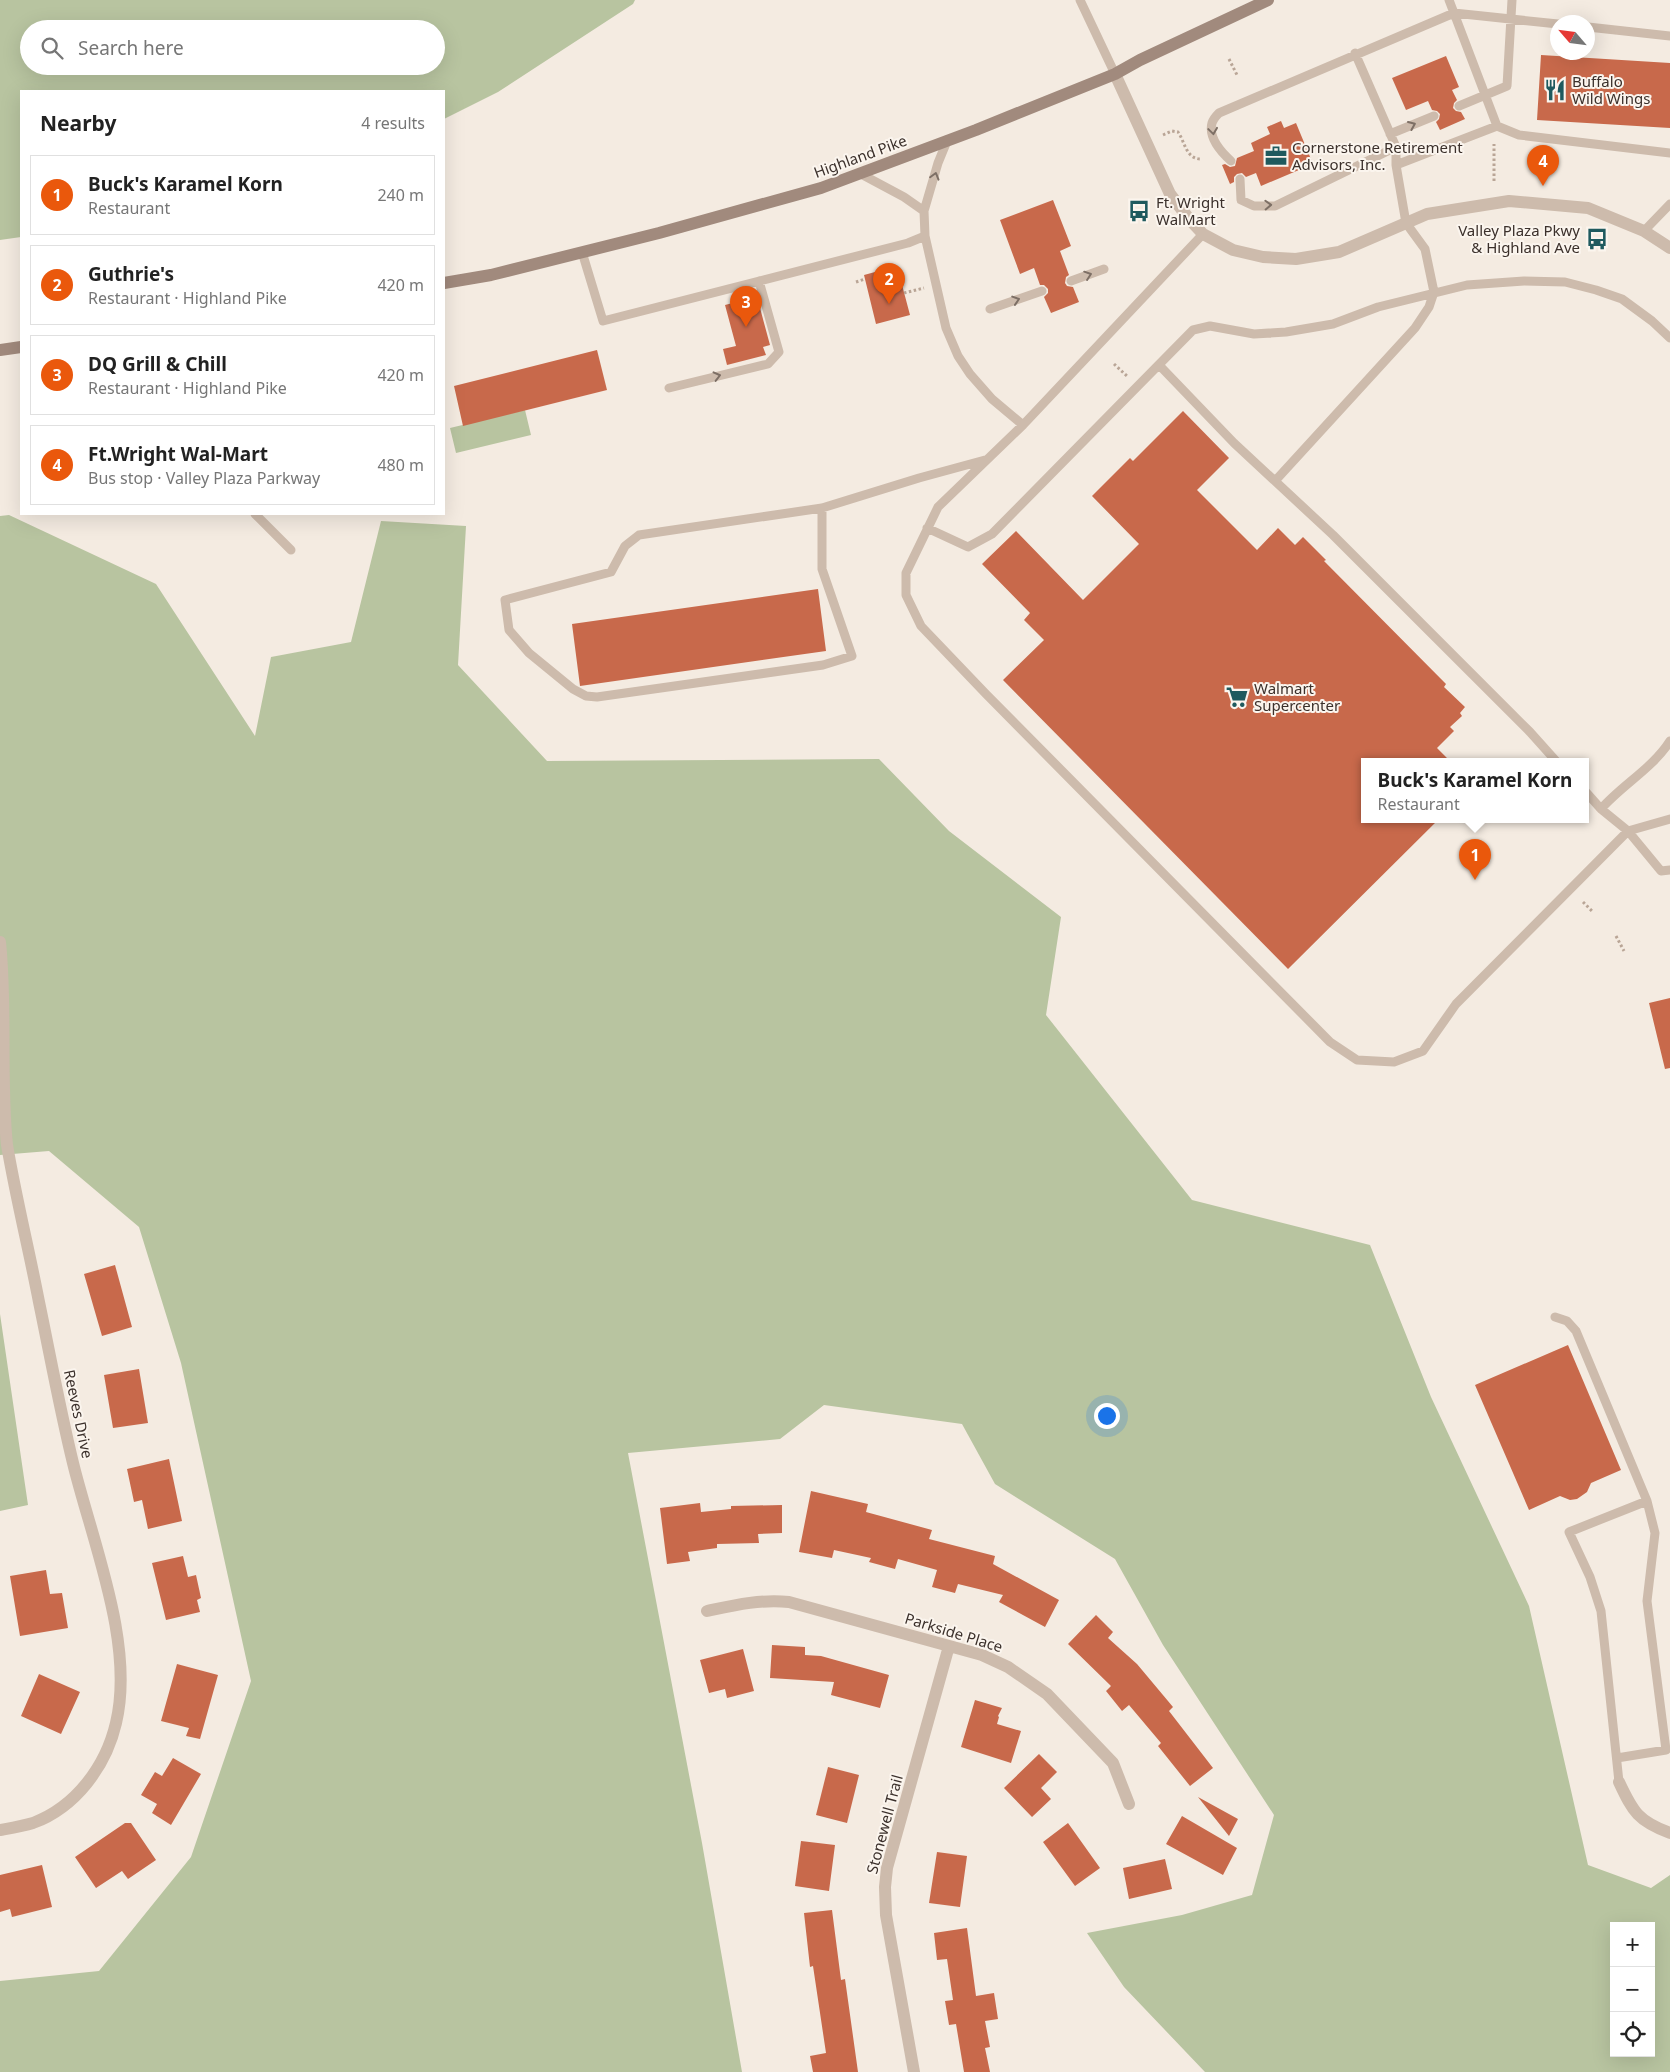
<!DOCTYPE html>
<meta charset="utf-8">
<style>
:root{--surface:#fff;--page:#f2f2f2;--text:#222;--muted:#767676;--line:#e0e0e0;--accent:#ea580c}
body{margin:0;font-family:"Noto Sans",sans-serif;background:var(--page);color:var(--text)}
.controls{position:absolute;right:15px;bottom:15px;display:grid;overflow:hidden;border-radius:0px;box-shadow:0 5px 20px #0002}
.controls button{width:45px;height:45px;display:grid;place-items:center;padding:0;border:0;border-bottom:1px solid var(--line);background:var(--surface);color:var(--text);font:25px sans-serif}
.compass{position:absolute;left:1550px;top:15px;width:45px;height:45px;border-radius:50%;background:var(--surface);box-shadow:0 5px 20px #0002;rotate:298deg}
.you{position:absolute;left:1106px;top:1415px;width:18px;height:18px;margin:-12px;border:4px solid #fff;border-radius:50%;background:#1a73e8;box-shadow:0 0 0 8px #1a73e833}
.badge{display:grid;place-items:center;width:32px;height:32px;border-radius:50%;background:var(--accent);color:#fff;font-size:16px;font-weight:700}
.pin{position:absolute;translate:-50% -41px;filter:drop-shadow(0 1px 2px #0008)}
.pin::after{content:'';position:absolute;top:26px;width:18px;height:15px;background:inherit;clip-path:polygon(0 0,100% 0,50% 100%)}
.popup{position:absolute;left:1361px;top:758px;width:228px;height:65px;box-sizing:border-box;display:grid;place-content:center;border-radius:0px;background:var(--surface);filter:drop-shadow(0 1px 4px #0005);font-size:16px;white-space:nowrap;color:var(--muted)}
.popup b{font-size:19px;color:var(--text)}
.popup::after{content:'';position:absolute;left:50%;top:100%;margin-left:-10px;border:10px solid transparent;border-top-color:var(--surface)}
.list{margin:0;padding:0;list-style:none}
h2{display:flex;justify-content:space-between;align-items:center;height:65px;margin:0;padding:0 20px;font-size:21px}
h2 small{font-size:16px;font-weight:400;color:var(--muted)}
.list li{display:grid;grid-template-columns:32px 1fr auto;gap:15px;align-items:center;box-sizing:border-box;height:80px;margin:0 10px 10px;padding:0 10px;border:1px solid var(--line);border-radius:0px}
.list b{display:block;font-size:19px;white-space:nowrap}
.list p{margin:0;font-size:16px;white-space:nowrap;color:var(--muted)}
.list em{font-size:16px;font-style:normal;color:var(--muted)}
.icon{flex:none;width:28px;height:28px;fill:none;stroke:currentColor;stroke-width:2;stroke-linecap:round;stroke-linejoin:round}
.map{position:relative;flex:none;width:1670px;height:2072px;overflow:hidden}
.search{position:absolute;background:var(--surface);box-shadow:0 5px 20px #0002;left:20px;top:20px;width:425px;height:55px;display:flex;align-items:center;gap:12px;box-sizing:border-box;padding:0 18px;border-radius:28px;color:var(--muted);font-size:19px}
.panel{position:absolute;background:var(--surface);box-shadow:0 5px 20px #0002;left:20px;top:90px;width:425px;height:425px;border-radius:0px}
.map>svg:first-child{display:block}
.green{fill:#b8c4a0;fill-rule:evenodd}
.building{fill:#c8694b}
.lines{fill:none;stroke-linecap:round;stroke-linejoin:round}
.path{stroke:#b9a596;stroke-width:3;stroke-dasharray:2.5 2.5;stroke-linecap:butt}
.lane{stroke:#cdbbac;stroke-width:9}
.street{stroke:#cdbbac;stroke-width:12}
.secondary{stroke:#a18a7d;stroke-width:12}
.oneway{stroke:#7d6f65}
.labels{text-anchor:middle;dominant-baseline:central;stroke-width:4;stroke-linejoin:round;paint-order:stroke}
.poi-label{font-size:15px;fill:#3b302b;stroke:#fbf5ee;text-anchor:start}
.street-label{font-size:15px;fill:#3b302b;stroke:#fbf5ee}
</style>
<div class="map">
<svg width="1670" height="2072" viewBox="0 0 1670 2072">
<rect width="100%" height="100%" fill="#f4ebe1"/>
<path class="green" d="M0 0H635L633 4 498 92 444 119V91H21V237L0 240ZM29 29H436V66H29Z
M525 410 531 435 456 453 450 428Z
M9 515 156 584 255 736 271 657 351 642 381 521 466 526 458 665 547 761 879 759 949 831 1061 917 1046 1015 1192 1200 1370 1245 1431 1397 1529 1606 1588 1865 1651 1888 1670 1875V2072H1205L1124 1987 1087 1933 1182 1915 1252 1895 1274 1815 1163 1645 1115 1559 995 1484 962 1424 824 1405 780 1439 628 1453 702 1843 742 2072H0V1981L99 1971 191 1857 251 1681 181 1363 139 1227 49 1151 0 1155V516ZM1614 1926H1651V2053H1614Z
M0 1314 28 1505 0 1511Z"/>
<path class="building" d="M1541 55 1670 63V128L1537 120Z
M1446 56 1459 87 1452 90 1457 100 1454 103 1453 108 1456 111 1461 112 1465 119 1440 130 1436 122 1439 119 1440 114 1437 111 1432 110 1428 101 1406 110 1392 78Z
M1281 121 1284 128 1296 123 1313 164 1261 186 1256 173 1246 177 1242 173 1237 174 1234 177V182L1230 184 1222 165 1225 164 1230 167 1235 166 1237 158 1254 151 1251 143 1270 134 1267 127Z
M1053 200 1071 246 1060 251 1069 275 1066 277 1065 283 1067 286 1073 287 1079 302 1051 313 1044 297 1048 293V289L1044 285H1040L1034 268 1020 274 1000 220Z
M897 266 910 315 876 324 864 275Z
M752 298 755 309 760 308 770 345 763 347 766 355 727 365 723 349 736 346 725 305Z
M597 350 607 390 463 426 454 386Z
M1183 411 1229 458 1197 490 1257 550 1278 528 1295 545 1303 537 1326 560 1324 561 1446 684 1444 687 1465 707 1460 713 1462 716 1450 727 1454 731 1437 748 1450 761H1365V819H1439L1288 969 1003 680 1044 640 1024 620 1030 613 982 564 1016 531 1083 600 1139 544 1092 496 1130 458 1133 461Z
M818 589 826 651 580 686 572 624Z
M1670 998V1068L1665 1069 1649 1003Z
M115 1265 132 1327 102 1336 84 1274Z
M1568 1345 1621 1470 1591 1483 1587 1492 1577 1499 1570 1500 1560 1496 1529 1510 1475 1385Z
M139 1369 148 1423 113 1428 104 1375Z
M169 1459 182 1521 148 1529 142 1500 134 1502 127 1469Z
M811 1491 868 1504 866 1512 932 1530 929 1539 995 1556 993 1564 1059 1600 1045 1627 999 1602 1003 1595 958 1584 955 1593 932 1587 937 1570 898 1559 895 1569 869 1562 871 1558 834 1550 832 1558 799 1552Z
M700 1503 701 1512 731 1509V1506L782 1505V1533L758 1534 759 1543 717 1544V1548L688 1552 690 1561 667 1564 660 1508Z
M183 1556 188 1577 196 1575 201 1598 197 1600 200 1612 166 1620 152 1563Z
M46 1570 50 1594 62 1593 68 1628 20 1636 10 1576Z
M1096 1615 1113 1632 1108 1638 1137 1664 1173 1707 1169 1711 1213 1768 1190 1786 1158 1746 1161 1743 1129 1705 1122 1711 1106 1691 1111 1686 1068 1644Z
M772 1645 805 1647V1655L821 1656 889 1675 880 1708 831 1695 834 1682 770 1678Z
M743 1649 754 1691 727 1698 725 1689 709 1693 700 1660Z
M177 1664 218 1675 200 1739 186 1736 189 1728 161 1721Z
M39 1674 80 1692 61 1734 21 1716Z
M975 1700 1002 1708 998 1716 999 1717 997 1724 1021 1731 1011 1763 961 1747Z
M1039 1754 1057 1772 1041 1788 1051 1799 1032 1817 1004 1788Z
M173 1758 201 1774 171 1825 152 1813 157 1804 141 1795 155 1772 162 1776Z
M828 1767 859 1775 847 1823 816 1815Z
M1198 1797 1238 1819 1229 1836Z
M1182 1816 1237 1848 1223 1875 1166 1844Z
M125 1823H131L156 1860 128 1879 122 1871 96 1888 75 1857Z
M1068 1823 1100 1868 1075 1886 1043 1842Z
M801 1841 835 1845 829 1891 795 1886Z
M937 1852 967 1856 960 1907 929 1903Z
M1165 1859 1172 1889 1129 1899 1123 1868Z
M42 1865 52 1907 12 1917 10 1909 0 1912V1875Z
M832 1910 841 1980 845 1979 858 2072H813L810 2056 826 2053 813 1966 810 1967 804 1913Z
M967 1928 976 1996 994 1993 998 2019 985 2021 990 2047 985 2048 990 2072H964L956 2024 949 2025 945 2001 953 2000 947 1959 937 1960 934 1933Z"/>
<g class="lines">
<path class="path" d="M1229 59 1237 75
M1163 135 1172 131 1178 132C1185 142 1186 159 1201 159
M1494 181V144
M856 282 865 279
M904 293 924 288
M1114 364 1128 377
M1583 902 1593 912
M1616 936 1624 951"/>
<path class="lane" d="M1080 0 1115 74
M1588 27 1670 36
M1459 106 1507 86 1512 0
M1497 126 1519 135 1670 153
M1390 134 1434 116
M947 141 938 163 924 211 925 236 946 328 958 356 970 374 992 399 1023 425
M1231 161C1221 152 1208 138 1212 123 1213 120 1217 115 1219 113L1454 13 1558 24
M1396 165 1497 126 1449 0
M861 174 904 197 924 211
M1240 179 1241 200 1254 206H1275L1396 147
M1644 231 1670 204
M1203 234 1023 425 938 507 906 573V595L921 626 986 694 1330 1042 1357 1060 1394 1062 1423 1051 1456 1004 1628 831 1670 819
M582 252 603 321 908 243 925 236
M1071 281 1104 269
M990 309 1042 291
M1160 366 1234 443 1333 535 1530 732 1556 761
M669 388 768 364 779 352 759 281
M1275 481 1415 328 1429 307 1434 292 1425 249 1406 223 1396 165V147L1355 53
M822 508V569L852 656 823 665 597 697 586 696 573 689 529 653 509 630 505 600 611 572 625 546 639 535 822 508 919 478 985 460
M255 514 291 550
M927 528 968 547 992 534 1193 330 1210 326 1254 334 1286 332 1333 324 1378 307 1467 285 1524 281 1565 282 1596 290 1622 299 1652 321 1670 338
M1585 791 1601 809 1628 831 1661 871 1670 870
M1601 809C1622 785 1653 768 1670 741
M1555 1317 1567 1321 1576 1331 1647 1501 1655 1533 1647 1601 1666 1750 1617 1758
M1619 1782 1601 1611 1590 1577 1569 1532 1647 1501"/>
<path class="street" d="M1115 74 1170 194 1189 219 1203 234 1233 250 1263 257 1296 259 1339 252 1427 214 1509 201 1588 208 1644 231 1670 248
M0 942C7 1009 0 1078 7 1145 16 1198 29 1250 39 1302 50 1355 60 1410 73 1463 92 1541 135 1644 116 1723 106 1766 76 1807 33 1823 23 1826 11 1828 0 1830
M707 1611C735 1605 761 1599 789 1602L982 1655 1008 1667 1047 1694 1113 1763 1129 1804
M1619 1782C1633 1812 1638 1821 1670 1833
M914 2072 886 1915 885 1887 887 1868 949 1646"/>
<path class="secondary" d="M444 283 491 275 659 233 821 188 976 130 1115 74 1140 60 1268 0
M0 350 21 347"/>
</g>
<defs><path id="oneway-chevron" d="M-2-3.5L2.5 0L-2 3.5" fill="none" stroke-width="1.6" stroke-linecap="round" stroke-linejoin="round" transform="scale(1.25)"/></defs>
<g class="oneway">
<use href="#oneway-chevron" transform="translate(1412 125) rotate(-23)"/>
<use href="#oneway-chevron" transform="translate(1213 131) rotate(82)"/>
<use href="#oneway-chevron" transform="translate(935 176) rotate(-74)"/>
<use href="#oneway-chevron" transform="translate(1268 205) rotate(-2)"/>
<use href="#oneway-chevron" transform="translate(1088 275) rotate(-19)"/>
<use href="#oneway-chevron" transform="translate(1016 300) rotate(-18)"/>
<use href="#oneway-chevron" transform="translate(717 376) rotate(-14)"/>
</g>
<defs>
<g id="restaurant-bare" transform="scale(1.725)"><path d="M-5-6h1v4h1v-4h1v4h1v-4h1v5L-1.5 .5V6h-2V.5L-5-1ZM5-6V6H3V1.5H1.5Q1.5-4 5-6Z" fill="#1f5a5e" stroke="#fbf5ee" stroke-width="2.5" paint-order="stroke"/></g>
<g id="office-bare" transform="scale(1.725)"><path d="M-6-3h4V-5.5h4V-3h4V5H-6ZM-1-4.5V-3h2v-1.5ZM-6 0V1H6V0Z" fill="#1f5a5e" stroke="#fbf5ee" stroke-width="2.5" paint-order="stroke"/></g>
<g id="bus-bare" transform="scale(1.725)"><path d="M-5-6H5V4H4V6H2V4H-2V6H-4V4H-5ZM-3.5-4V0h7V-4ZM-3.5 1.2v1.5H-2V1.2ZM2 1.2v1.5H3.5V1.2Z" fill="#1f5a5e" stroke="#fbf5ee" stroke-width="2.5" paint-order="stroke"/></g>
<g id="supermarket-bare" transform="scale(1.725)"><path d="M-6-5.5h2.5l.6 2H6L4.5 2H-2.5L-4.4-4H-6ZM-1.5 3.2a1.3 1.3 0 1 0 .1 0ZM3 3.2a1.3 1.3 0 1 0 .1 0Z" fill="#1f5a5e" stroke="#fbf5ee" stroke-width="2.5" paint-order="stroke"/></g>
</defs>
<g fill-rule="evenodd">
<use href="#restaurant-bare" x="1555" y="90"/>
<use href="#office-bare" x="1276" y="156"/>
<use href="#bus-bare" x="1139" y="211"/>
<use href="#bus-bare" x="1597" y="239"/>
<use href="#supermarket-bare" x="1237" y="697"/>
</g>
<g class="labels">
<g class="poi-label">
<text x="1572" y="81">Buffalo<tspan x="1572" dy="17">Wild Wings</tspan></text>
<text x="1292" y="147">Cornerstone Retirement<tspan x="1292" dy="17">Advisors, Inc.</tspan></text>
<text x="1156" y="202">Ft. Wright<tspan x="1156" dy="17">WalMart</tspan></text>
<text x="1580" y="230" text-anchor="end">Valley Plaza Pkwy<tspan x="1580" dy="17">&amp; Highland Ave</tspan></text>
<text x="1254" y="688">Walmart<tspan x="1254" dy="17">Supercenter</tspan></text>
</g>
<g class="street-label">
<text transform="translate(860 156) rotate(-20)">Highland Pike</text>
<text transform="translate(79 1414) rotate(78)">Reeves Drive</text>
<text transform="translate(954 1632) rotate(17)">Parkside Place</text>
<text transform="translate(884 1824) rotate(-75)">Stonewell Trail</text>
</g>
</g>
</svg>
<div class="controls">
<button>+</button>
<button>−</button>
<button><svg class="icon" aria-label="locate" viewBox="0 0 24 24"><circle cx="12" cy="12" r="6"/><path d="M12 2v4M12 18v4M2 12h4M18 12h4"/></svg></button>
</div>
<svg class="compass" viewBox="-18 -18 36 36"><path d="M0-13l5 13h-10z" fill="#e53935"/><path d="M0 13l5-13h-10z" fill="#767676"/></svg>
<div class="you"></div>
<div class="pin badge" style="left:1475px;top:880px">1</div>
<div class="popup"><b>Buck's Karamel Korn</b>Restaurant</div>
<div class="pin badge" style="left:889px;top:304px">2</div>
<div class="pin badge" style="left:746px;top:327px">3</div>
<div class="pin badge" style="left:1543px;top:186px">4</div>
<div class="search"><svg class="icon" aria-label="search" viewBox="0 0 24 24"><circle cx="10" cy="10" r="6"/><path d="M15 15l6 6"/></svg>Search here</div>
<section class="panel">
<h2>Nearby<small>4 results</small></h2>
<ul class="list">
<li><span class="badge">1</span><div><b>Buck's Karamel Korn</b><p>Restaurant</p></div><em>240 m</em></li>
<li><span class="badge">2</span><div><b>Guthrie's</b><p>Restaurant · Highland Pike</p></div><em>420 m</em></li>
<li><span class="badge">3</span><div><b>DQ Grill &amp; Chill</b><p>Restaurant · Highland Pike</p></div><em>420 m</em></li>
<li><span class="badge">4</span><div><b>Ft.Wright Wal-Mart</b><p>Bus stop · Valley Plaza Parkway</p></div><em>480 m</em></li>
</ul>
</section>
</div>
